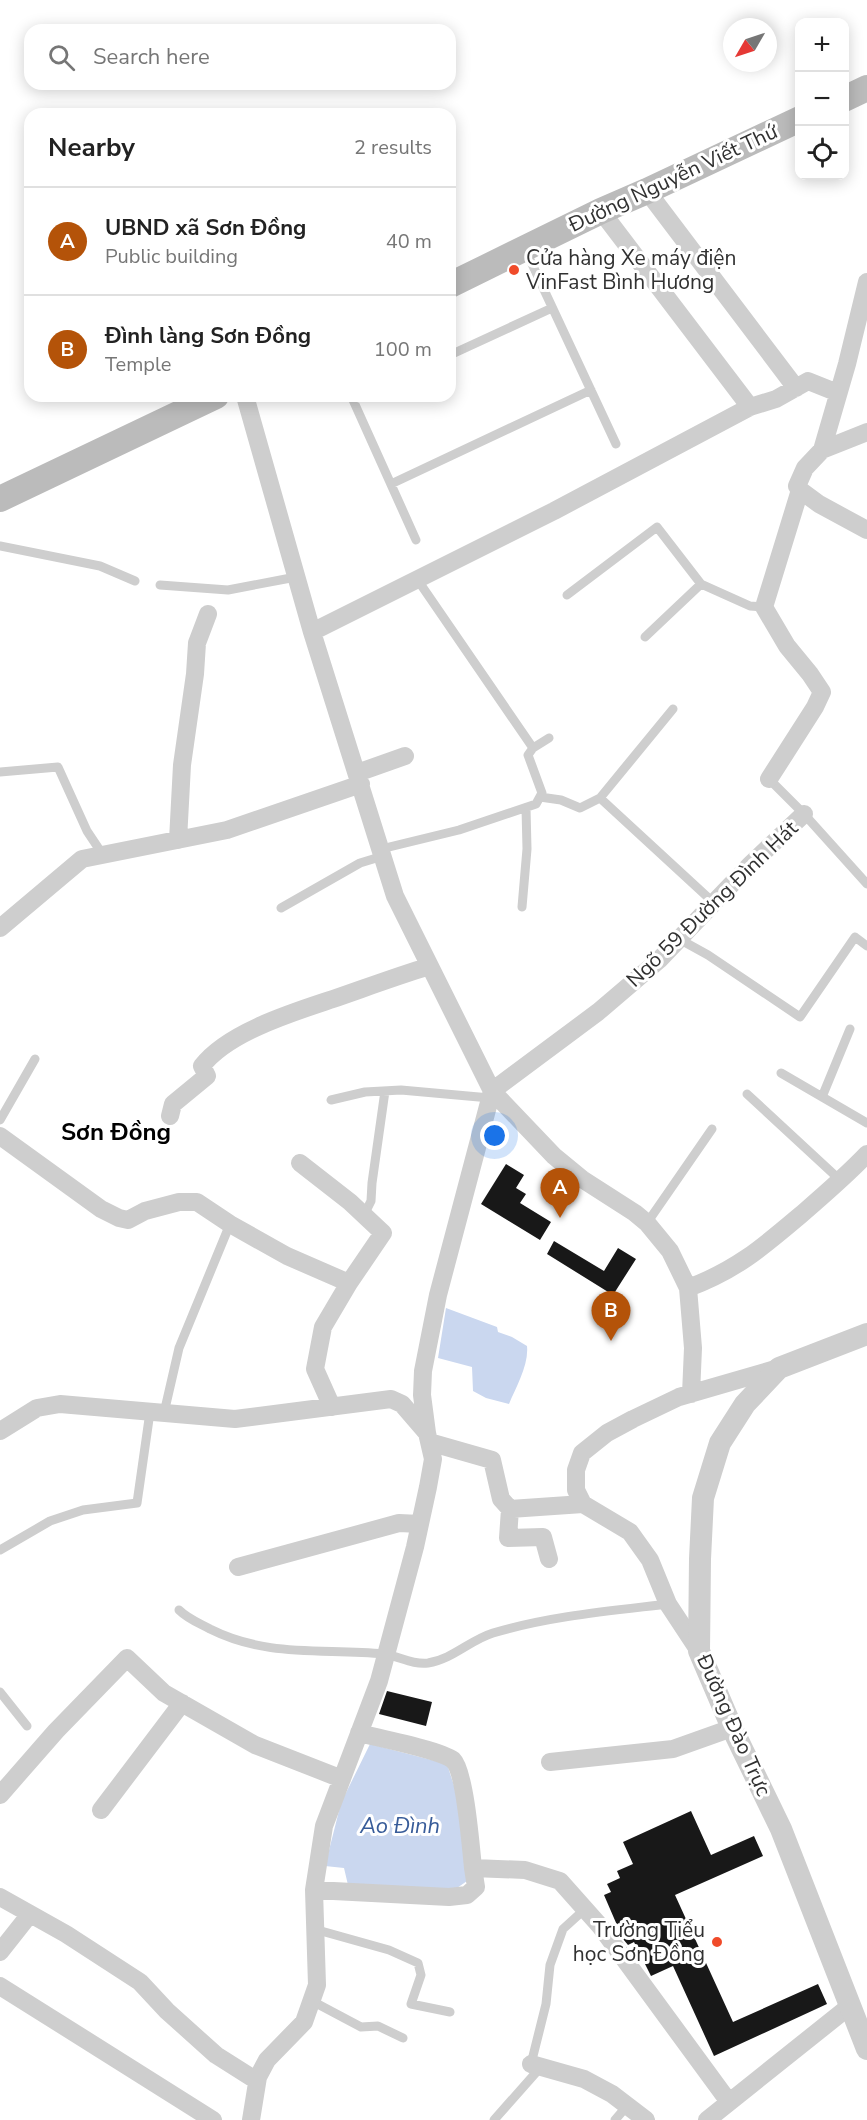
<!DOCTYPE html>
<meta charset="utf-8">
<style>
:root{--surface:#fff;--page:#f6f6f6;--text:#222;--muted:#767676;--line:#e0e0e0;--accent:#b45309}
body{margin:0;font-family:"Nunito Sans",sans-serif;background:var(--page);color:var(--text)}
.controls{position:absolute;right:18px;top:18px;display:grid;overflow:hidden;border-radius:12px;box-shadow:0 3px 15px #0003}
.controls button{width:54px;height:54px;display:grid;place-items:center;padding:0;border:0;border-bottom:2px solid var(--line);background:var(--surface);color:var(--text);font:30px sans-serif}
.compass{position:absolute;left:723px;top:18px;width:54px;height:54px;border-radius:50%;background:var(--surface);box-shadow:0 3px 15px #0003;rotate:231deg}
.you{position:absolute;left:495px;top:1136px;width:21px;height:21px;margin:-15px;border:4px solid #fff;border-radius:50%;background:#1a73e8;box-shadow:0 0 0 9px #1a73e833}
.badge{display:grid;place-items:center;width:39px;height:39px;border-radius:50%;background:var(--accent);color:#fff;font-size:20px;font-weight:700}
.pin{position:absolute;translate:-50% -50px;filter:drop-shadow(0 2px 3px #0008)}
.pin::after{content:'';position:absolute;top:32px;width:21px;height:18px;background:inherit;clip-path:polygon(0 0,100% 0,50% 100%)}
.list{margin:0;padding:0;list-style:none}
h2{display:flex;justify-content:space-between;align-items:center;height:78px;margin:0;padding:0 24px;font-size:26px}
h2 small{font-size:20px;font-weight:400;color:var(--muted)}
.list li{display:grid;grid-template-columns:39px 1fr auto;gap:18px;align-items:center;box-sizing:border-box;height:108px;padding:0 24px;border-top:2px solid var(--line)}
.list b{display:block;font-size:22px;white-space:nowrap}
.list p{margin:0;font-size:20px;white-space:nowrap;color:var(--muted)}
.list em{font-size:20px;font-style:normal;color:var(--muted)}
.icon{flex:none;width:33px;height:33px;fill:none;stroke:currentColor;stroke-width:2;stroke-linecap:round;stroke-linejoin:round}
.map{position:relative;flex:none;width:867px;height:2120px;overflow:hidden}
.search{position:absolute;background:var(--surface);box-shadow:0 3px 15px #0003;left:24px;top:24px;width:432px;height:66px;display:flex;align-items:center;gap:15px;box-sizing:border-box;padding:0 21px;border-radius:18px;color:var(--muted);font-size:22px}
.panel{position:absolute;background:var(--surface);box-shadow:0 3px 15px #0003;left:24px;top:108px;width:432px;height:294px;border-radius:18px}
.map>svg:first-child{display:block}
.water{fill:#cad7ef}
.building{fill:#181818}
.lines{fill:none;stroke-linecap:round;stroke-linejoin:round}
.service{stroke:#cecece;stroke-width:9}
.minor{stroke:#cecece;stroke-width:18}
.tertiary{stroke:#cecece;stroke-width:22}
.secondary{stroke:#bbb;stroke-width:26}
.poi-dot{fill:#f04b2a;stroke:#fff;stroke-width:2}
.labels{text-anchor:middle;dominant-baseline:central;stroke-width:6;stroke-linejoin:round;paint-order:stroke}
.street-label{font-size:21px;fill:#313131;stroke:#fff}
.poi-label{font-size:21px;fill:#313131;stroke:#fff;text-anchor:start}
.water-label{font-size:22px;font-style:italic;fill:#385c99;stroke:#fff}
.quarter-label{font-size:24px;font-weight:bold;fill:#000;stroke:#fff}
</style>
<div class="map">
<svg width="867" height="2120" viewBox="0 0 867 2120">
<rect width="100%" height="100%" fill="#fff"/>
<path class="water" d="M446 1308 497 1327 498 1332 512 1337 527 1346C529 1365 516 1387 509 1404L486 1398 473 1391 472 1367 438 1358Z
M370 1744 447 1764 460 1804 467 1881 457 1888 445 1891 348 1885 344 1868 325 1866 341 1803Z"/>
<path class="building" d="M506 1164 524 1175 516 1188 526 1194 520 1203 551 1222 540 1240 481 1204Z
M554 1241 604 1271 618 1248 636 1259 613 1295 547 1254Z
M387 1691 432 1702 426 1726 379 1714Z
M691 1811 711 1855 754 1836 763 1856 675 1895 733 2022 818 1984 827 2004 714 2056 673 1966 651 1976 634 1942 628 1945 623 1939 604 1895 611 1892 607 1884 620 1878 617 1871 633 1864 623 1842Z"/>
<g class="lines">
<path class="service" d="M525 249 616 444
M450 355 552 308
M362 396 353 400 416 540
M391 484 591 390
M0 546 100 566 135 581
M417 579 533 748
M160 585 228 590 296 577
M567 595 657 527 701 584 750 606 764 607
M645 637 701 584
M0 772 58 767 87 831 103 855
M769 779 804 814 867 884
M540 797 561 800 580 808 600 798 673 709
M600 798 714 903
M381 849 459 830 536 804 542 793 528 755 533 748 549 738
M522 907 527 849 526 808
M281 908 360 863 383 856
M679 939 708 955 800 1017 855 937 867 946
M781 1073 867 1123
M747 1094 840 1180
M822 1097 850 1029
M331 1100 365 1092 401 1090 490 1098
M0 1120 35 1059
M364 1215 371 1201 372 1183 385 1091
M647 1223 712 1129
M164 1413 179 1348 230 1224
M0 1550 50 1521 83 1510 137 1503 150 1412
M179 1610C188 1619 199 1623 210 1629 268 1658 322 1648 384 1654 399 1656 412 1665 428 1663 453 1659 470 1640 493 1633 550 1616 609 1611 668 1604
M0 1692 27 1726
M314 1929 389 1950 418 1963 421 1975 411 2004 450 2012
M312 2001 361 2027 378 2026 403 2038
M531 2064 546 2004 550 1965 563 1929 585 1909
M494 2120 540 2068
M615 2120 627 2106"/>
<path class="minor" d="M647 191 796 388
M601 211 750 407
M245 396 312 632 395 896 492 1091 554 1156 582 1179 635 1213 647 1223 670 1251 688 1288 693 1348 691 1394
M822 450 867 432
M800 490 819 504 867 530
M312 632 554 511 750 407 776 399 808 381 838 393
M357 773 405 756
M769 779 815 707 822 692 810 674 787 646 764 607 800 490 797 486 805 468 822 450 847 364 867 282
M178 840 182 765 195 674 197 643 208 614
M0 928 82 859 227 830 361 784
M492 1091 598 1012 659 960 751 864 804 814
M170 1116 173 1104 207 1076 202 1066C228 1032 294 1012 333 999 365 988 397 976 430 966
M0 1136 101 1209 119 1218 128 1220 145 1211 179 1202H197L230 1224 287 1256 349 1283
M300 1163 350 1202 383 1233 349 1283 323 1327 315 1369 332 1407
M688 1288C737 1270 764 1246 803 1213 825 1194 847 1175 867 1154
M0 1431 37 1408 60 1404 235 1419 391 1399 402 1404 427 1433 433 1459 428 1487 415 1547 379 1681 324 1826 314 1890 317 1985 304 2022 267 2060 258 2077 251 2120
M427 1433 422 1395 423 1371 438 1295 492 1091
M429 1442 492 1460 501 1499 510 1509 583 1504
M510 1509 508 1538 543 1537 549 1559
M238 1567 399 1523 420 1524
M699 1651 668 1604 650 1560 630 1532 583 1504 576 1490V1470L582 1453 607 1433 633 1419 679 1397 779 1368
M359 1733C378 1738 440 1750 453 1760 465 1771 471 1849 473 1868
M550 1762 673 1749 732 1728
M0 1795 56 1731 127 1658 164 1693 255 1745 342 1779
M101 1810 182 1703
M314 1890 449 1897 467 1895 476 1887 473 1868 525 1870 560 1881 600 1926 729 2102
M0 1897 66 1934 140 1982 167 2011 216 2055 257 2081
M0 1952 30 1914
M0 1986 213 2120
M531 2064 584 2079 612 2094 646 2120
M707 2120 851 2005"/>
<path class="tertiary" d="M867 1334 779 1368 745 1404 720 1443 703 1498 700 1559 699 1651 732 1728 781 1829 867 2049"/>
<path class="secondary" d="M844 99 867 88
M450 285 601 211 647 191 800 119
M0 499 216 396"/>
</g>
<g class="poi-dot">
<circle cx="514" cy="270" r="6"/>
<circle cx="717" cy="1942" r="6"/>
</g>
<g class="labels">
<g class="street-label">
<text transform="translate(673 178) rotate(-25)">Đường Nguyễn Viết Thứ</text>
<text transform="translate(712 904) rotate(-44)">Ngõ 59 Đường Đình Hát</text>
<text transform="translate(734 1725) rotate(66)">Đường Đào Trực</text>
</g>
<g class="poi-label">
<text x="526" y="258">Cửa hàng Xe máy điện<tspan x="526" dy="24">VinFast Bình Hương</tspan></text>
<text x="705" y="1930" text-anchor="end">Trường Tiểu<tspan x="705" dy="24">học Sơn Đồng</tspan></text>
</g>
<g class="water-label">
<text x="400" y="1826">Ao Đình</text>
</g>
<g class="quarter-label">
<text x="116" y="1132">Sơn Đồng</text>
</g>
</g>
</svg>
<div class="controls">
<button>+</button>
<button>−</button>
<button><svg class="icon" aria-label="locate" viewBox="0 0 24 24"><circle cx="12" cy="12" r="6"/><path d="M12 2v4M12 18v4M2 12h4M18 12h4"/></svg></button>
</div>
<svg class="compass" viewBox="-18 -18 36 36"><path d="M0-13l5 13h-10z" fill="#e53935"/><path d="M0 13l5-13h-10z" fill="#767676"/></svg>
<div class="you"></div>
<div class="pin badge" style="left:560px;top:1218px">A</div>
<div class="pin badge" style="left:611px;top:1341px">B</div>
<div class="search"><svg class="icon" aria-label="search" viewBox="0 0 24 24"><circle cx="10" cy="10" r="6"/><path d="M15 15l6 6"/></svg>Search here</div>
<section class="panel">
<h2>Nearby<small>2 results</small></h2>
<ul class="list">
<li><span class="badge">A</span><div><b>UBND xã Sơn Đồng</b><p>Public building</p></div><em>40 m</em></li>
<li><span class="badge">B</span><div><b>Đình làng Sơn Đồng</b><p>Temple</p></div><em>100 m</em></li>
</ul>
</section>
</div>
